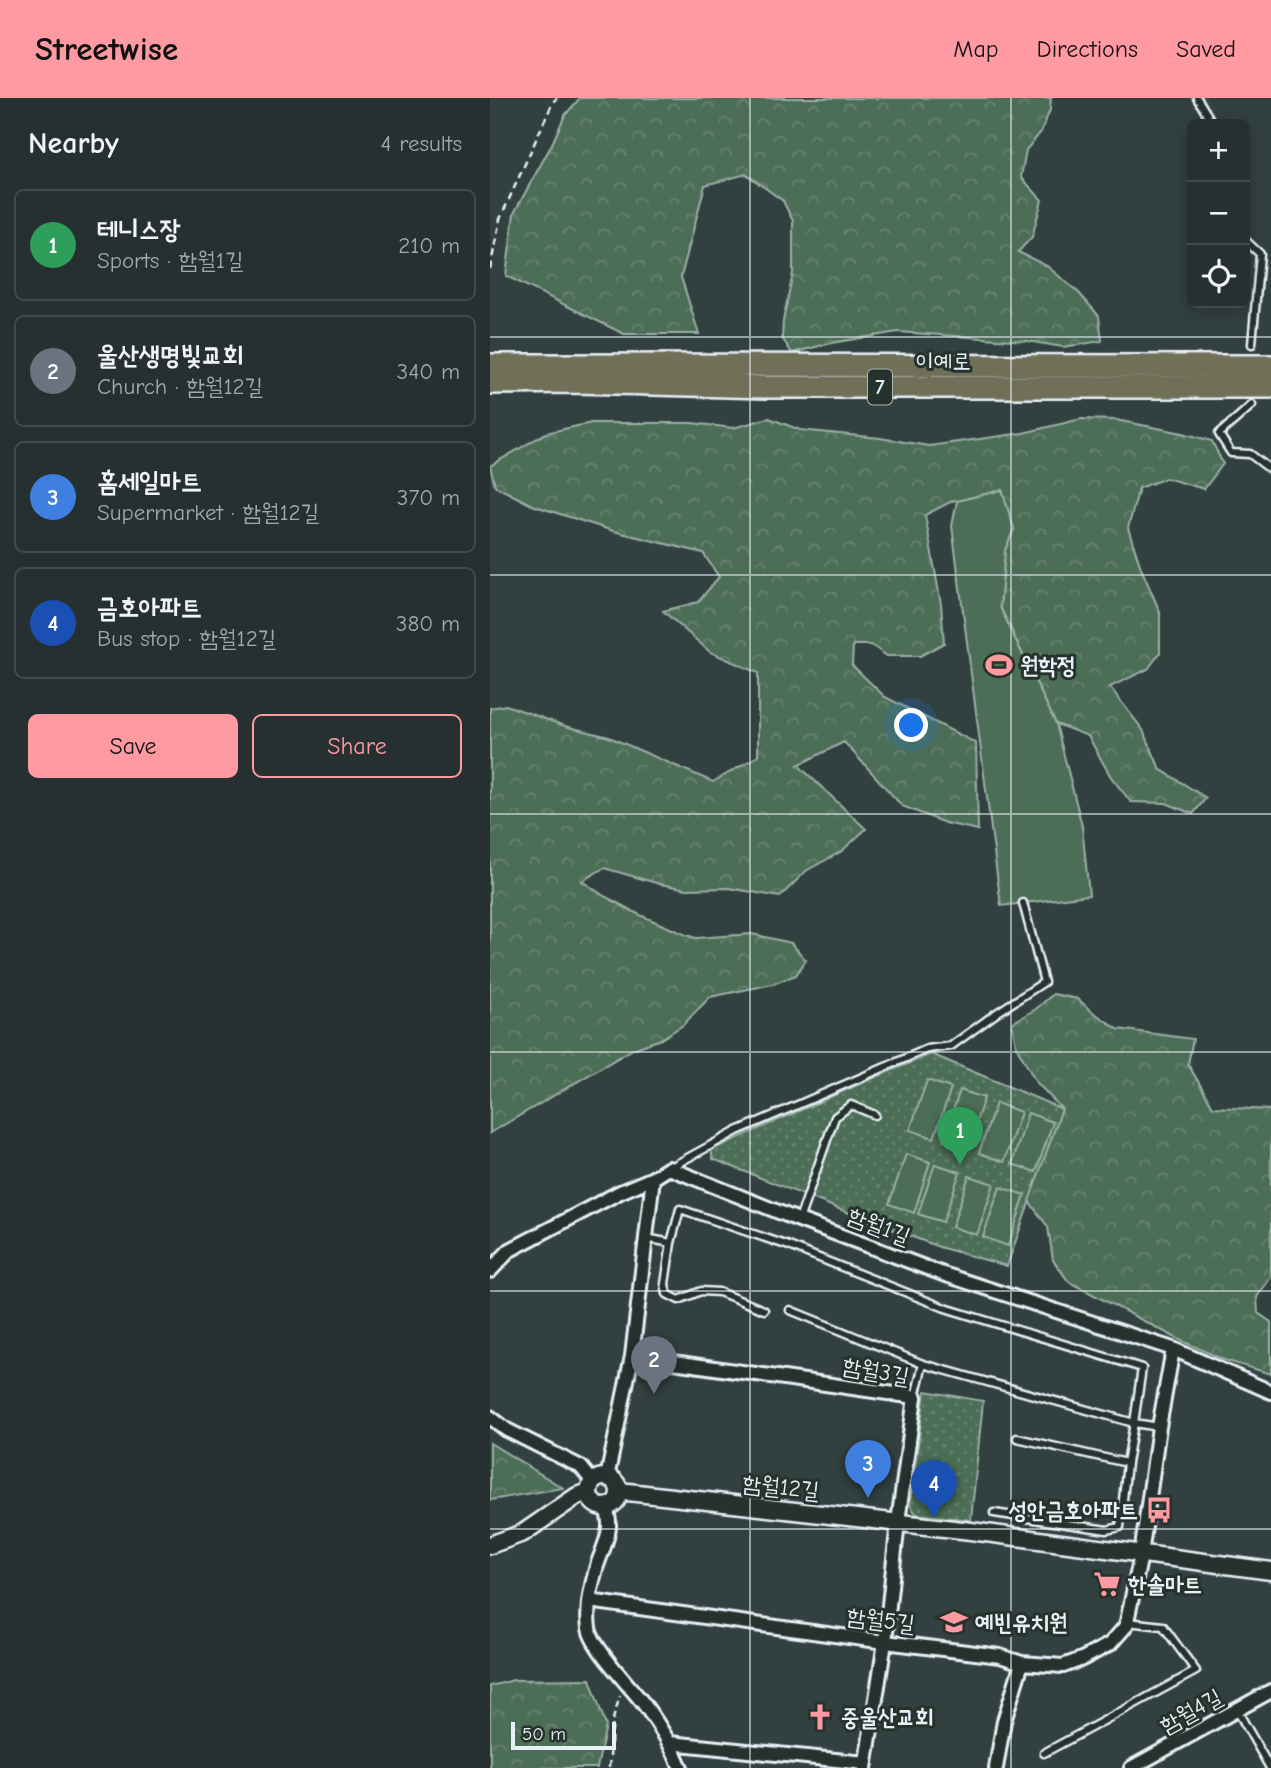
<!DOCTYPE html>
<meta charset="utf-8">
<style>
:root{--surface:#263030;--page:#2e3838;--text:#f1f3f6;--muted:#a4a9ab;--line:#424b4c;--accent:#ff9aa2}
body{margin:0;font-family:"Comic Neue","Poor Story",sans-serif;background:var(--page);color:var(--text)}
.controls{position:absolute;right:21px;top:21px;display:grid;overflow:hidden;border-radius:10px;box-shadow:0 4px 18px #0003}
.controls button{width:63px;height:63px;display:grid;place-items:center;padding:0;border:0;border-bottom:2px solid var(--line);background:var(--surface);color:var(--text);font:35px sans-serif}
.scale{position:absolute;left:21px;bottom:18px;width:105px;box-sizing:border-box;padding-left:7px;border:4px solid #e8f1f8;border-top:0;font-size:19px;line-height:24px;white-space:nowrap;color:#e8f1f8;-webkit-text-stroke:5px #26332d;paint-order:stroke}
.you{position:absolute;left:422px;top:628px;width:24px;height:24px;margin:-18px;border:5px solid #fff;border-radius:50%;background:#1a73e8;box-shadow:0 0 0 10px #1a73e833}
.badge{display:grid;place-items:center;width:46px;height:46px;border-radius:50%;background:var(--accent);color:#fff;font-size:23px;font-weight:700}
.pin{position:absolute;translate:-50% -58px;filter:drop-shadow(0 2px 4px #0008)}
.pin::after{content:'';position:absolute;top:37px;width:24px;height:21px;background:inherit;clip-path:polygon(0 0,100% 0,50% 100%)}
.list{margin:0;padding:0;list-style:none}
h2{display:flex;justify-content:space-between;align-items:center;height:91px;margin:0;padding:0 28px;font-size:30px}
h2 small{font-size:23px;font-weight:400;color:var(--muted)}
.list li{display:grid;grid-template-columns:46px 1fr auto;gap:21px;align-items:center;box-sizing:border-box;height:112px;margin:0 14px 14px;padding:0 14px;border:2px solid var(--line);border-radius:10px}
.list b{display:block;font-size:26px;white-space:nowrap}
.list p{margin:0;font-size:23px;white-space:nowrap;color:var(--muted)}
.list em{font-size:23px;font-style:normal;color:var(--muted)}
.actions{display:flex;gap:14px;padding:21px 28px}
.actions a{flex:1;padding:16px 0;border:2px solid var(--accent);border-radius:10px;text-align:center;font-size:24px;color:var(--accent)}
.actions .main{background:var(--accent);color:#111}
.icon{flex:none;width:38px;height:38px;fill:none;stroke:currentColor;stroke-width:2;stroke-linecap:round;stroke-linejoin:round}
.map{position:relative;flex:none;width:781px;height:1670px;overflow:hidden}
header{display:flex;align-items:center;gap:42px;box-sizing:border-box;height:98px;padding:0 35px;background:var(--accent);color:#111}
header strong{font-size:33px}
nav{display:flex;gap:38px;margin-inline-start:auto;font-size:24px}
main{display:flex}
aside{flex:1;background:var(--surface)}
.map>svg:first-child{display:block}
.grass{fill:url(#grass-dots);stroke:#9bb0a8;stroke-width:2}
.forest{fill:url(#forest-crowns);stroke:#9bb0a8;stroke-width:2}
.garden{fill:#4e6e57;stroke:#9bb0a8;stroke-width:2}
.lines{fill:none;stroke-linecap:round;stroke-linejoin:round}
.service-casing{stroke:#e8f1f8;stroke-width:11}
.minor-casing{stroke:#e8f1f8;stroke-width:18}
.tertiary-casing{stroke:#e8f1f8;stroke-width:21}
.trunk-casing{stroke:#e8f1f8;stroke-width:26}
.path{stroke:#e8f1f8;stroke-width:2.5;stroke-dasharray:7 5;stroke-linecap:butt}
.service{stroke:#26332d;stroke-width:6}
.minor{stroke:#26332d;stroke-width:12}
.tertiary{stroke:#26332d;stroke-width:16}
.trunk{stroke:#706f59;stroke-width:21}
.grid{fill:none;stroke:#e8f1f8;stroke-width:2;stroke-opacity:0.55}
.labels{text-anchor:middle;dominant-baseline:central;stroke-width:6;stroke-linejoin:round;paint-order:stroke}
.shield{fill:#26332d;stroke:#aeb8bb;stroke-width:2}
.shield-label{font-size:21px;font-weight:bold;fill:#e8f1f8}
.street-label{font-size:23px;fill:#e8f1f8;stroke:#26332d}
.poi-label{font-size:23px;font-weight:bold;fill:#e8f1f8;stroke:#26332d;text-anchor:start}
</style>
<header>
<strong>Streetwise</strong>
<nav><a>Map</a><a>Directions</a><a>Saved</a></nav>
</header>
<main>
<aside>
<h2>Nearby<small>4 results</small></h2>
<ul class="list">
<li><span class="badge" style="background:#2e9e5b">1</span><div><b>테니스장</b><p>Sports · 함월1길</p></div><em>210 m</em></li>
<li><span class="badge" style="background:#6b7280">2</span><div><b>울산생명빛교회</b><p>Church · 함월12길</p></div><em>340 m</em></li>
<li><span class="badge" style="background:#3f7fe0">3</span><div><b>홈세일마트</b><p>Supermarket · 함월12길</p></div><em>370 m</em></li>
<li><span class="badge" style="background:#1a4fb4">4</span><div><b>금호아파트</b><p>Bus stop · 함월12길</p></div><em>380 m</em></li>
</ul>
<div class="actions"><a class="main">Save</a><a>Share</a></div>
</aside>
<div class="map">
<svg width="781" height="1670" viewBox="0 0 781 1670">
<defs>
<pattern id="grass-dots" width="8" height="8" patternUnits="userSpaceOnUse" patternTransform="scale(1.75)"><rect width="8" height="8" fill="#4e6e57"/><path d="M2 2h.1M6 6h.1" fill="none" stroke="#688370" stroke-width="1.8" stroke-linecap="round"/></pattern>
<pattern id="forest-crowns" width="20" height="18" patternUnits="userSpaceOnUse" patternTransform="scale(1.75)"><rect width="20" height="18" fill="#4e6e57"/><path d="M2 6a3 3 0 1 1 6 0M12 15a3 3 0 1 1 6 0" fill="none" stroke="#688370"/></pattern>
</defs>
<rect width="100%" height="100%" fill="#334040"/>
<filter id="ink" filterUnits="userSpaceOnUse"><feTurbulence type="fractalNoise" baseFrequency=".0143" numOctaves="2"/><feDisplacementMap in="SourceGraphic" scale="14" xChannelSelector="R" yChannelSelector="G"/><feConvolveMatrix kernelMatrix="1 2 1 2 8 2 1 2 1" color-interpolation-filters="sRGB"/></filter>
<g filter="url(#ink)">
<path class="grass" d="M441 956 572 1011 517 1168 449 1149 354 1113 223 1061 221 1052 365 988Z
M435 1293 493 1303 481 1422 426 1416 420 1407Z"/>
<path class="forest" d="M90 0H561L560 12 551 34 536 52 531 79 552 102 542 139 528 154 557 168 589 195 609 218 612 243 573 249 537 243 408 234 341 245 302 255 292 240 293 223 303 175V123L293 103 256 76 215 87 191 179 209 236H134L16 178 24 115 61 48 75 17Z
M279 320 310 332 390 340 439 348 533 335 591 321 626 322 693 335 722 343 733 366 714 391 676 380 649 390 638 430 651 470 670 514V555L658 571 620 589 653 632 670 671 716 700 703 716 676 705 641 704 621 679 598 638 566 626 510 509 515 452 524 431 512 392 467 403 464 402 435 417 451 506 454 545 430 558H397L381 547H363L362 567 395 599 486 645 488 732 455 725 412 708 354 644 308 667 376 731 352 753 316 773 290 799 239 790 197 791 170 786 114 770 92 783 114 798 150 817 196 837 206 840 262 836 301 845 316 862 306 877 283 886 220 899 193 927 171 941 143 951 0 1035V610L16 607 75 628 119 639 223 684 268 658V575L220 554 173 513 208 504 229 479 213 455 123 433 42 407 5 388 0 368 56 335 101 325H202L243 330Z
M563 896 588 901 600 912 628 931 703 941 698 966 723 1009 781 1012V1179L767 1199 768 1215 781 1224V1276L734 1262 692 1243 579 1184 563 1162 558 1129 539 1103 572 1011 546 984 526 948 522 925 546 911Z
M0 1345 73 1390 0 1402Z
M100 1581 116 1628 107 1670H0V1588L24 1582Z"/>
<path class="garden" d="M512 392 524 431 515 452 510 509 566 626 592 728 599 797 511 808 462 428 467 403Z
M437 982 461 990 444 1040 420 1032Z
M470 992 494 1000 477 1051 453 1042Z
M506 1005 531 1014 514 1064 489 1055Z
M538 1015 563 1024 546 1074 522 1066Z
M416 1056 440 1064 424 1115 399 1106Z
M445 1066 470 1074 453 1124 428 1116Z
M479 1078 504 1086 487 1137 462 1129Z
M510 1089 535 1097 518 1148 493 1139Z"/>
<g class="lines">
<g class="service-casing">
<path id="service" d="M707 0 723 26
M755 142 770 156 762 246
M762 307 729 336 741 355 760 356 781 372
M181 1069 247 1033 437 951 461 948 508 914 554 884 533 805
M309 1122 345 1019 361 1007 385 1017
M156 1140 181 1145 190 1111 299 1148 455 1210 652 1270 644 1325 669 1329
M181 1145 175 1186 177 1196 189 1202 211 1193 229 1194 274 1212
M300 1212 433 1266 644 1325 637 1365 630 1429 617 1432 504 1415
M425 1299 433 1266
M527 1340 637 1365
M747 1612 780 1670
M554 1655 706 1573 673 1528 637 1524"/>
</g>
<g class="minor-casing">
<path id="minor" d="M0 1173 20 1152 130 1094 163 1080 179 1070 301 1119 453 1176 683 1251 781 1294
M142 1258 425 1299 408 1424 395 1544 375 1670
M0 1319 17 1332 91 1369 103 1384
M117 1380 142 1258 163 1080
M115 1409C126 1431 112 1450 106 1471 101 1489 96 1511 99 1530 102 1550 143 1591 156 1609 170 1628 182 1648 191 1670
M99 1503 395 1544 510 1558 532 1565 573 1568 592 1561 620 1546 636 1528 651 1457 669 1329 683 1251
M180 1645 375 1665
M506 1670 514 1623 532 1565
M641 1670 781 1593"/>
</g>
<g class="tertiary-casing">
<path id="tertiary" d="M99 1394a15 15 0 1 1 30 0a15 15 0 1 1-30 0Z
M129 1393 481 1433 781 1473
M0 1447 33 1435 87 1398 99 1394"/>
</g>
<g class="trunk-casing">
<path id="trunk" d="M0 267 781 268
M0 285 85 284 276 289H781"/>
</g>
<path class="path" d="M0 171 10 121 63 4 67 0
M119 1670 123 1621 130 1598"/>
<use href="#service" class="service"/>
<use href="#minor" class="minor"/>
<use href="#tertiary" class="tertiary"/>
<use href="#trunk" class="trunk"/>
</g>
</g>
<path class="grid" d="M260 0V1670M521 0V1670M0 239H781M0 477H781M0 716H781M0 954H781M0 1193H781M0 1431H781"/>
<defs>
<g id="stadium-bare" transform="scale(2.1)"><path d="M0-5a6.5 5 0 1 0 0 10a6.5 5 0 1 0 0-10ZM-3.5-1.8h7v3.6h-7Z" fill="#ff9aa2" stroke="#26332d" stroke-width="2.5" paint-order="stroke"/></g>
<g id="bus-bare" transform="scale(2.1)"><path d="M-5-6H5V4H4V6H2V4H-2V6H-4V4H-5ZM-3.5-4V0h7V-4ZM-3.5 1.2v1.5H-2V1.2ZM2 1.2v1.5H3.5V1.2Z" fill="#ff9aa2" stroke="#26332d" stroke-width="2.5" paint-order="stroke"/></g>
<g id="supermarket-bare" transform="scale(2.1)"><path d="M-6-5.5h2.5l.6 2H6L4.5 2H-2.5L-4.4-4H-6ZM-1.5 3.2a1.3 1.3 0 1 0 .1 0ZM3 3.2a1.3 1.3 0 1 0 .1 0Z" fill="#ff9aa2" stroke="#26332d" stroke-width="2.5" paint-order="stroke"/></g>
<g id="school-bare" transform="scale(2.1)"><path d="M0-5L7-2L0 1L-7-2ZM-4 1L0 2.5L4 1V4Q0 6-4 4Z" fill="#ff9aa2" stroke="#26332d" stroke-width="2.5" paint-order="stroke"/></g>
<g id="church-bare" transform="scale(2.1)"><path d="M-1.2-6h2.4v3.5h3.3v2.4h-3.3V6h-2.4V-.1h-3.3v-2.4h3.3Z" fill="#ff9aa2" stroke="#26332d" stroke-width="2.5" paint-order="stroke"/></g>
</defs>
<g fill-rule="evenodd">
<use href="#stadium-bare" x="509" y="567"/>
<use href="#bus-bare" x="669" y="1412"/>
<use href="#supermarket-bare" x="617" y="1486"/>
<use href="#school-bare" x="464" y="1524"/>
<use href="#church-bare" x="330" y="1619"/>
</g>
<g class="labels">
<rect class="shield" x="378" y="271.5" width="24" height="35" rx="5"/>
<g class="shield-label">
<text x="390" y="289">7</text>
</g>
<g class="street-label">
<text x="453" y="263">이예로</text>
<text transform="translate(389 1128) rotate(21)">함월1길</text>
<text transform="translate(386 1273) rotate(10)">함월3길</text>
<text transform="translate(291 1389) rotate(6)">함월12길</text>
<text transform="translate(391 1522) rotate(7)">함월5길</text>
<text transform="translate(701 1613) rotate(-29)">함월4길</text>
</g>
<g class="poi-label">
<text x="530" y="567">원학정</text>
<text x="648" y="1412" text-anchor="end">성안금호아파트</text>
<text x="638" y="1486">한솔마트</text>
<text x="485" y="1524">예빈유치원</text>
<text x="351" y="1619">중울산교회</text>
</g>
</g>
</svg>
<div class="controls">
<button>+</button>
<button>−</button>
<button><svg class="icon" aria-label="locate" viewBox="0 0 24 24"><circle cx="12" cy="12" r="6"/><path d="M12 2v4M12 18v4M2 12h4M18 12h4"/></svg></button>
</div>
<div class="scale">50 m</div>
<div class="you"></div>
<div class="pin badge" style="left:470px;top:1067px;background:#2e9e5b">1</div>
<div class="pin badge" style="left:164px;top:1296px;background:#6b7280">2</div>
<div class="pin badge" style="left:378px;top:1400px;background:#3f7fe0">3</div>
<div class="pin badge" style="left:444px;top:1420px;background:#1a4fb4">4</div>
</div>
</main>
